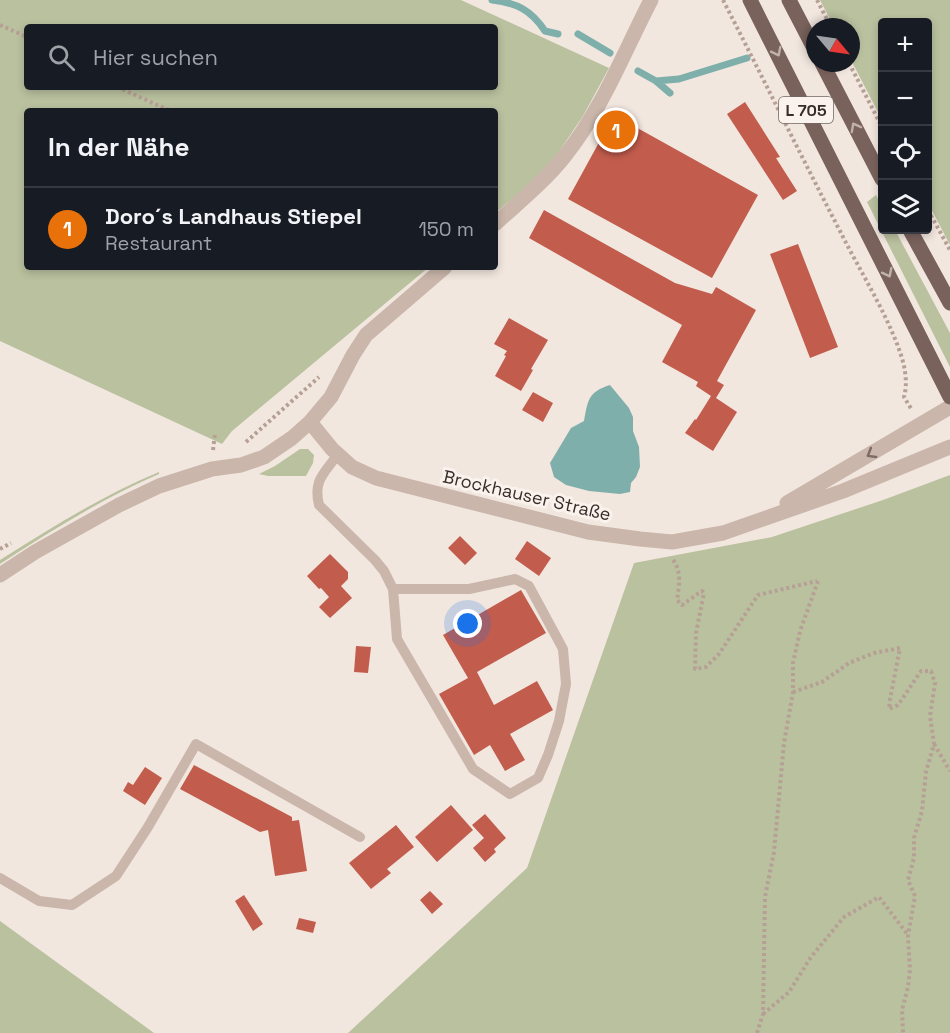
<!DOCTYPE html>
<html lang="de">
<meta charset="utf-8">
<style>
:root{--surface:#171b24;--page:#20242c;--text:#f1f3f6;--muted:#9ea1a6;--line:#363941;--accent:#0f766e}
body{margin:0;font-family:"Space Grotesk",sans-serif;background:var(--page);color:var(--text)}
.controls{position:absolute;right:18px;top:18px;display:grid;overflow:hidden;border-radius:6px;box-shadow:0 3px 9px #0003}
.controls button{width:54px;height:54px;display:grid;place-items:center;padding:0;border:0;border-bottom:2px solid var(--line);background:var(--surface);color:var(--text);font:30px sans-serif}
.compass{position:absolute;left:806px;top:18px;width:54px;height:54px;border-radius:50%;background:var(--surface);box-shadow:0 3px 9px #0003;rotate:119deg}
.you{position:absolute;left:468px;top:624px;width:21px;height:21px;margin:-15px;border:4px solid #fff;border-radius:50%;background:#1a73e8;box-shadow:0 0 0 9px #1a73e833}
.badge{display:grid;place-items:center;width:39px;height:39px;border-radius:50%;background:var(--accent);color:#fff;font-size:20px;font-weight:700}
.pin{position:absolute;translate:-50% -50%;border:3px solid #fff;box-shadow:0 2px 6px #0006}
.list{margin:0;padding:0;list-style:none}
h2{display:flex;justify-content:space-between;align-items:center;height:78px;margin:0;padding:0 24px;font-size:26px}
h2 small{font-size:20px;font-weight:400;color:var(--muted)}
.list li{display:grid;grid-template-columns:39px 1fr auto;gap:18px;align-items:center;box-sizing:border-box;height:84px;padding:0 24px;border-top:2px solid var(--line)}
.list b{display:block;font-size:22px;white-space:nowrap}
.list p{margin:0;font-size:20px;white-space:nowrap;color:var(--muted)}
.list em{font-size:20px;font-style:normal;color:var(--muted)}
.icon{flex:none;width:33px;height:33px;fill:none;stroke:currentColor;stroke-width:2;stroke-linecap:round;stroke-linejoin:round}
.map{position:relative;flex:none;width:950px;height:1033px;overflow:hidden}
.search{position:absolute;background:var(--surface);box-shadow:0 3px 9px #0003;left:24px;top:24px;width:474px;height:66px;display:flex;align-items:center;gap:15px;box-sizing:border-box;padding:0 21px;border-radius:6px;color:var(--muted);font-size:22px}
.panel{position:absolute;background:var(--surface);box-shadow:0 3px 9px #0003;left:24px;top:108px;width:474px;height:162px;border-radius:6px}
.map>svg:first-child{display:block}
.green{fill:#bac19f;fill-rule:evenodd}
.water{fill:#7fafab}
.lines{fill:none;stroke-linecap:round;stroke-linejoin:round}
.stream{stroke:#7fafab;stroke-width:7}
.building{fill:#c25c4d}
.path{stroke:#b6a095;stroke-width:4;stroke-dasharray:3 3;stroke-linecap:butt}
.lane{stroke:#cab6ab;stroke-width:10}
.street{stroke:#cab6ab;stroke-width:15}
.primary{stroke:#7a625c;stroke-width:15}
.oneway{stroke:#c0b1ab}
.oneway2{stroke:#7a6b64}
.labels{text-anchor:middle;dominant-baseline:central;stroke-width:6;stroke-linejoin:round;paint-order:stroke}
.shield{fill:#faf2ec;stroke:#726864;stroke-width:1.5}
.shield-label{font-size:16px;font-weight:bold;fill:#382d2a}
.street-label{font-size:18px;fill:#382d2a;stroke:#faf2ec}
</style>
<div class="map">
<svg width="950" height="1033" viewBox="0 0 950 1033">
<rect width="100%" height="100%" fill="#f2e7df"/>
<path class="green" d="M0 0H461L609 68 583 116 546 171 495 213V111H27V267H429L232 431 222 444 0 341ZM27 27H495V87H27Z
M820 0H950V245L928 203V22H882V120L851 60V27H834Z
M876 195 882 206V230H895L950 333V367L867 202Z
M300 449H308L314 455 313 463 306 476H268L259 474 275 466Z
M159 472V474C103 498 51 531 0 564V560C51 528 103 495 159 472Z
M950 475V1033H348L527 868 634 563 772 537 883 500Z
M0 921 154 1033H0Z"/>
<path class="water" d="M610 385 629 408 633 417V431L639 447 640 467 636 477 631 483 630 492 620 494 589 491 566 485 554 477 550 463 571 428 584 421C588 400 588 392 610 385Z"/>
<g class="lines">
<path class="stream" d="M492 0C517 3 531 10 545 31L558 34
M578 34 610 53
M638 71 656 81 679 79 747 58
M656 81 670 93"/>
</g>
<path class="building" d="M745 102 780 157 776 158 797 191 783 200 727 114Z
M614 115 758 195 712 278 568 199Z
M544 210 675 283 712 294 716 287 756 310 717 381 724 385 716 398 737 412 713 451 685 433 695 419 696 420 711 396 696 386 698 382 662 362 682 325 529 238Z
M798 244 838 347 810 358 770 254Z
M509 318 548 340 531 369 533 370 521 391 495 376 506 356 504 355 507 351 494 344Z
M533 392 553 403 543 422 522 410Z
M460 536 477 553 465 565 448 548Z
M527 541 551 558 539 576 515 559Z
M330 554 348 572V579L341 586 352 598 330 618 319 607 329 597 321 588 319 589 307 576Z
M521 590 546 633 477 672 494 705 537 681 553 710 510 734 525 760 505 771 490 745 474 755 439 694 468 678 443 635Z
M356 646 371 647 368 673 354 672Z
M194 765 292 817V821L299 820 307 871 275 876 268 830 260 832 180 789Z
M145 767 162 778 145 805 123 791 128 782 133 785Z
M451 805 473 830 437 862 415 837Z
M485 814 506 838 494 849 496 852 485 862 473 848 484 838 472 825Z
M396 825 414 847 387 869 391 873 371 889 349 863Z
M430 891 443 904 432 914 420 900Z
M244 895 263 924 253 931 235 901Z
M299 918 316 922 313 933 296 929Z"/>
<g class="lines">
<path class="path" d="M723 0C763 78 801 156 841 233 860 271 886 312 900 352 905 366 908 383 904 397L912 410
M817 0 831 27
M0 25 27 37
M849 63 882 127
M117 87 171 111
M928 210 950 250
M246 442 319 377
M213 450 215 434
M0 549 11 543
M673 560C682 571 679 587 677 600L682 605 702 591 704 593 696 633 695 669 706 667 719 654 758 595 817 581
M793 692 822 682 849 663 874 653 900 648 890 699 889 709 898 705 921 671H931L935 683 930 716 934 744 926 772 922 811 914 838V858L908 880 915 896 908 936 910 970 908 987 902 1010 903 1033
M934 744 950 771
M763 1014 789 992 811 957 844 917 879 897 908 935
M757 1033 763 1014 765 897 774 852 784 743 793 692V663L800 631 818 581"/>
<path class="lane" d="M338 454C324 474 313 480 319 505L375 560 384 571 393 589H469L515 579 529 586 563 649 566 684 559 721 548 755 538 778 510 794 473 769 397 639 393 589
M0 878 39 901 72 905 116 876 148 827 196 744 360 837"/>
<path class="street" d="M495 224C519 202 544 182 564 157 602 110 624 52 651 0
M310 422 332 449 352 467 376 478 588 532 640 539 672 542 723 533 843 491 950 447
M787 503 950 407
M0 575 35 552 119 505 159 486 212 469 241 465 264 457 292 438 310 422 331 397 353 355 366 335 445 267"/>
<path class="primary" d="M750 0 950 397
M789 0 815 50
M822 63 882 179
M910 230 950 303"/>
</g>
<defs><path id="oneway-chevron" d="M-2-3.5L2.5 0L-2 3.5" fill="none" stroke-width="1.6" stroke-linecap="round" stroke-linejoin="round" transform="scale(1.5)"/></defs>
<g class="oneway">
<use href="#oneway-chevron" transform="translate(777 52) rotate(63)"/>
<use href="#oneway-chevron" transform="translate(855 127) rotate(-118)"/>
<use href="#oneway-chevron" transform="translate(888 273) rotate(63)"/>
</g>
<use class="oneway2" href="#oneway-chevron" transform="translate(871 454) rotate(149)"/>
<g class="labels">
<rect class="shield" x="779" y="97" width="54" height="26" rx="4.5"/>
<g class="shield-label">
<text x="806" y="110">L 705</text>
</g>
<g class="street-label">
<text transform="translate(527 495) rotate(13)">Brockhauser Straße</text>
</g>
</g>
</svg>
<div class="controls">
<button>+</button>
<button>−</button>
<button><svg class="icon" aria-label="locate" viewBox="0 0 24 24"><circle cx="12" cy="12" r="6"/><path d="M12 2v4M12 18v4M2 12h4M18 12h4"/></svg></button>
<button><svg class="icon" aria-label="layers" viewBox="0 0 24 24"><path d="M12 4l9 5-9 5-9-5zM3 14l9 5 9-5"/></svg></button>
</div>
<svg class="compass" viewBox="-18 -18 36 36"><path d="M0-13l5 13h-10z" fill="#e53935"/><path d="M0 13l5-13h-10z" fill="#9ea1a6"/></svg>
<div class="you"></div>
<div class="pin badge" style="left:616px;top:130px;background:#e8710a">1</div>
<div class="search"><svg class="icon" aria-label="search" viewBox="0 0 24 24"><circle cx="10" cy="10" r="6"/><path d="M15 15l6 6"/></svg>Hier suchen</div>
<section class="panel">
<h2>In der Nähe<small></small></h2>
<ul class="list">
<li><span class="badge" style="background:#e8710a">1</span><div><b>Doro´s Landhaus Stiepel</b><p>Restaurant</p></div><em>150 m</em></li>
</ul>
</section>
</div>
